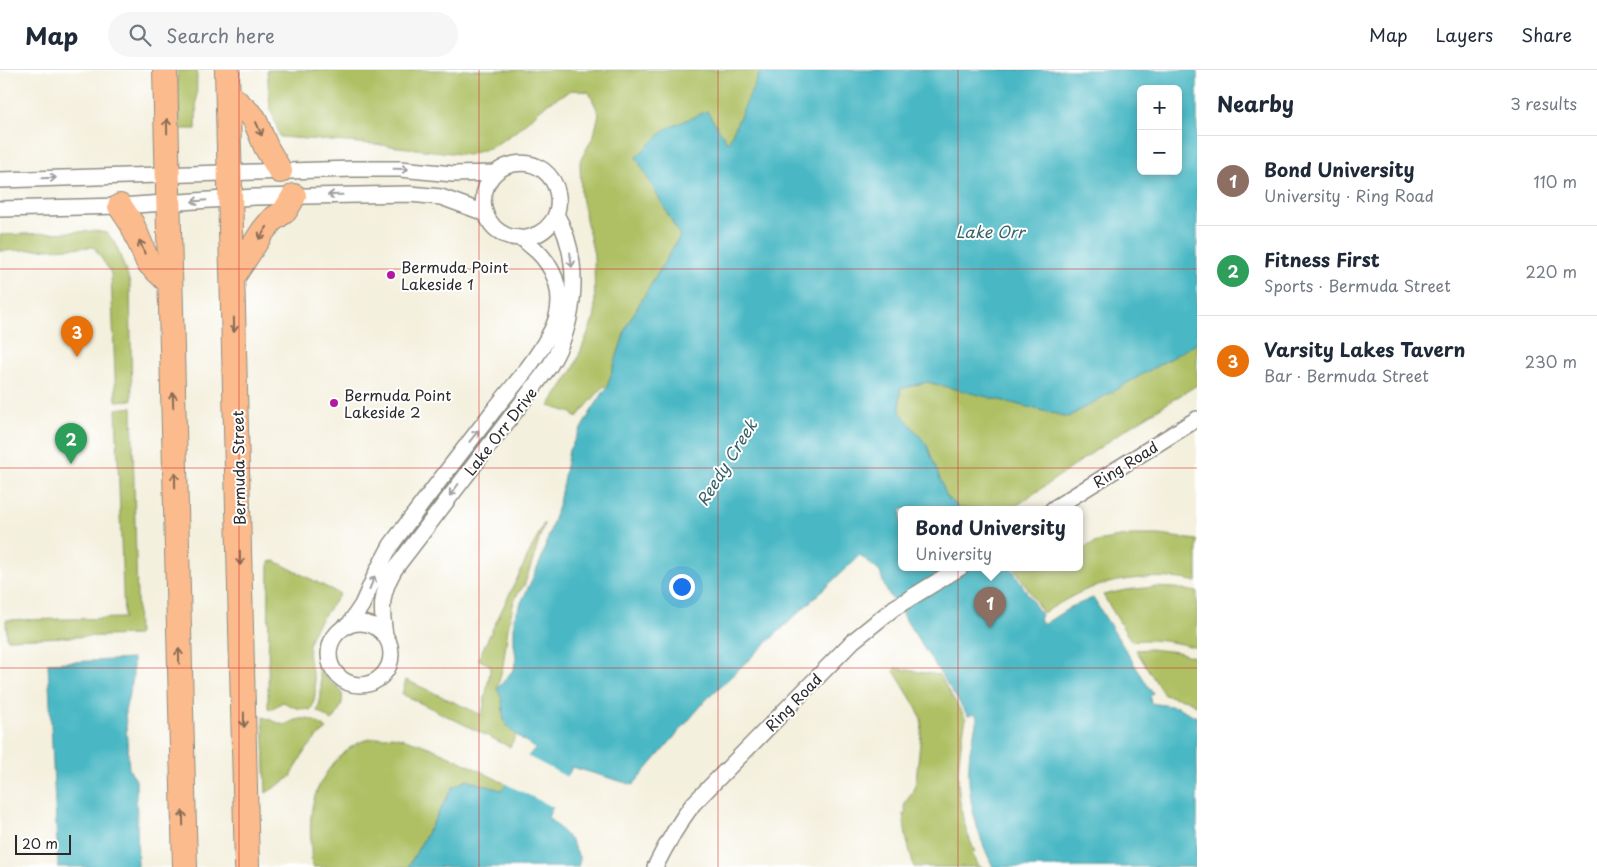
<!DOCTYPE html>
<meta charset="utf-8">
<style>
:root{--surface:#fff;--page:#f6f6f7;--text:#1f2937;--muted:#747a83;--line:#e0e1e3;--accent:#1a73e8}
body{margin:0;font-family:"Playpen Sans",sans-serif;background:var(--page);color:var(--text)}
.controls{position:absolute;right:15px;top:15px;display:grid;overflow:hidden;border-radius:8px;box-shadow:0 2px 8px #0003}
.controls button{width:45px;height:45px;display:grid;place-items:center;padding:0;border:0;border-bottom:1px solid var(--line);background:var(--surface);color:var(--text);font:25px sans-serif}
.scale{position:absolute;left:15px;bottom:12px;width:56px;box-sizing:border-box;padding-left:5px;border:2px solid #2b2b2b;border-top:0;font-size:14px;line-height:18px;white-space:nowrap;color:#2b2b2b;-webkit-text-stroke:4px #fff;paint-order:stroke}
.you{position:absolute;left:681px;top:516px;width:18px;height:18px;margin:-12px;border:4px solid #fff;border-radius:50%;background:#1a73e8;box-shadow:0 0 0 8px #1a73e833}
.badge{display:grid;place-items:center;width:32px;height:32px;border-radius:50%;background:var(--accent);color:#fff;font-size:16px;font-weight:700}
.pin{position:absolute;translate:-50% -41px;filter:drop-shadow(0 1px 2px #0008)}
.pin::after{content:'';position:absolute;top:26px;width:18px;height:15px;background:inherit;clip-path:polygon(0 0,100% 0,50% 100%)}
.popup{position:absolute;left:898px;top:436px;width:185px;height:65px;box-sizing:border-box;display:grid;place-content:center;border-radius:8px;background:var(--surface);filter:drop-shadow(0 1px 4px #0005);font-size:16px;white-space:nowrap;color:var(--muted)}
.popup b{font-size:19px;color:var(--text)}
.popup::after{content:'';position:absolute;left:50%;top:100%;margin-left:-10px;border:10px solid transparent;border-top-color:var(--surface)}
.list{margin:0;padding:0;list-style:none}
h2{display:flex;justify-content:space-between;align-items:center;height:65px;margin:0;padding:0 20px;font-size:21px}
h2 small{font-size:16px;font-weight:400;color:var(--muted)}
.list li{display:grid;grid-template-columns:32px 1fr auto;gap:15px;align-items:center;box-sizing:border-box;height:90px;padding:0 20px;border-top:1px solid var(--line)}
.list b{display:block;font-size:19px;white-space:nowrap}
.list p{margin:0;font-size:16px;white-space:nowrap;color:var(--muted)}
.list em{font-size:16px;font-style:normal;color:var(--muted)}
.icon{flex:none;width:28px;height:28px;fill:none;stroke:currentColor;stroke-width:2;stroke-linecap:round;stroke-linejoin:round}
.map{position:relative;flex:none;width:1197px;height:797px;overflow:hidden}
header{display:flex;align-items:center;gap:30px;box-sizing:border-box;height:70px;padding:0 25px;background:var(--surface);border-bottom:1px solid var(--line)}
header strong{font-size:24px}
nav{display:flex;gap:28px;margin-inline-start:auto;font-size:18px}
.search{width:350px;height:45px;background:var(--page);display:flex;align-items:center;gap:12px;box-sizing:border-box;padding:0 18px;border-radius:28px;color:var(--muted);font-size:19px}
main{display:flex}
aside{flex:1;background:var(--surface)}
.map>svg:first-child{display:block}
.green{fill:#aec064;stroke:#6c7648}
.water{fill:#4ab8c4;stroke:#3a7278;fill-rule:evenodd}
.pier{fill:#f4f0de}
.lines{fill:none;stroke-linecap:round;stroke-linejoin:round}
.street-casing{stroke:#908e84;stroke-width:18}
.primary-casing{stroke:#908e84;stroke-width:26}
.street{stroke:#fff;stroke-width:15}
.primary{stroke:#fbbb8c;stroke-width:24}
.oneway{stroke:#896c57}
.oneway2{stroke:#a0a0a0}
.grid{fill:none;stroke:#d62828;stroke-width:1;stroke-opacity:0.55}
.poi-dot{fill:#b5179e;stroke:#fff;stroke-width:2}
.labels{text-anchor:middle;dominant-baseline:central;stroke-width:4;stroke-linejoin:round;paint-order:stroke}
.poi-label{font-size:15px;fill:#2b2b2b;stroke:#fff;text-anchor:start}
.street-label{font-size:15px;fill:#2b2b2b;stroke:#fff}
.water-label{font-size:16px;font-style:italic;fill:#376368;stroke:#fff}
</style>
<header>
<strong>Map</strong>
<div class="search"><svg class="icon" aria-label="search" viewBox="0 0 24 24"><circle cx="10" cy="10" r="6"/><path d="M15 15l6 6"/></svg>Search here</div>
<nav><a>Map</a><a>Layers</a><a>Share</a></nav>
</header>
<main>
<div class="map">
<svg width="1197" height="797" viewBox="0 0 1197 797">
<rect width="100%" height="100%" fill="#fff"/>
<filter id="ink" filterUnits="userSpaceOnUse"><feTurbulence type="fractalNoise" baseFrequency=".02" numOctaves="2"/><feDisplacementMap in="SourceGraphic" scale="10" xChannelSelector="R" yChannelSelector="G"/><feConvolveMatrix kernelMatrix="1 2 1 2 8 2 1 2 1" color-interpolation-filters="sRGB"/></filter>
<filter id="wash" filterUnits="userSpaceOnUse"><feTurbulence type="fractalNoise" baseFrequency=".0096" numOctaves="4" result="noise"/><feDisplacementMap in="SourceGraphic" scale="20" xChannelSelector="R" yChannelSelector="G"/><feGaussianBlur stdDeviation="1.12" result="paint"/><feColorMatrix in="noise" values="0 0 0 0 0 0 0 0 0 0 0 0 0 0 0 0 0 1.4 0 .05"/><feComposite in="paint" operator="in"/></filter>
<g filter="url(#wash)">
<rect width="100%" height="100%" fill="#f4f0de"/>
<path class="green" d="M177 0H197L196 59H181L179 49Z
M267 0H761L728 73 680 166 627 255 607 317 604 316 576 348 572 343 549 336 574 298 595 245 594 185 581 127 580 91 594 65 599 44 589 22 572 20 548 33 514 63 492 77 468 85 373 74 280 67 270 37Z
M95 161 107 163 116 174 130 213 132 330 116 331 111 203 94 177 0 181V165Z
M1197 273V315L1129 357 1012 439 959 438 947 427 900 343V319L927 312 1068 347Z
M132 337 138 565 7 569 6 550 124 548 116 339Z
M544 453 535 484 524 516 518 523 514 531 508 558 503 596 497 619 502 626 504 651 516 665 510 677 402 624 406 610 482 645 491 596 478 589Z
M1131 465H1159L1197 470V512C1162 504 1125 507 1091 518 1074 524 1059 534 1043 543L1014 497H1079V479L1102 470Z
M275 491 340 524C331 538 314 555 310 570 305 591 314 599 315 616 316 624 314 632 311 640L296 638 283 632 271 639 268 638 269 492Z
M1154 517 1175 518 1197 522V578C1176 572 1153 568 1131 571L1103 525 1125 520Z
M1150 579 1178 582 1197 588V633L1196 635 1187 630 1164 625 1136 580Z
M317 596H320C323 602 326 609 331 613 333 615 336 615 338 617 348 627 339 643 332 651L317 641C323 625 322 612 317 596Z
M895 598 939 605 966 649C955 697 954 736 975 782L972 783 979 796 982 797H914L906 767 903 744H906L904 736 914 718 916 710 922 655 921 649 916 637 894 601Z
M263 647 284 655C303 646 309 646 327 659L317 667 303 684 291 707 266 723Z
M392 666C432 674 469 696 506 714L501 720 467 710 453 717 408 797H312C311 778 309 757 312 738 316 713 335 685 358 673 367 668 381 668 392 666Z"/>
<path class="water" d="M761 0H1197V273L1068 347 927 312 900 319V342L927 375 947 427 960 439H901V497H1011L1041 545 1039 550 1044 554 1071 537 1093 528 1153 624 1150 627 1151 633 1177 637 1197 647V797H993C975 760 965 722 970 681 972 669 976 658 977 646L974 644 968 646 885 518 880 502 860 485 706 630 633 715 572 697 548 747 570 769 580 789 578 797H408L453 717 467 710 501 720 535 678C526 671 507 662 504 649 501 637 505 631 497 619L514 599 516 587 514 574V548L541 490 559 433 569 380 590 343 607 317 627 255 680 166 636 87 666 59 707 41 728 73ZM1141 19H1178V101H1141Z
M133 589V608L125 641 129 699 136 710 138 797H58L48 593Z"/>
<path class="pier" d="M527 686 569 708 555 738 504 713Z"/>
</g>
<g filter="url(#ink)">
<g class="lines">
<g class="street-casing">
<path id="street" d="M0 110 353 99H400L453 104 494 103
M0 139 120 136 255 127 410 124 441 127 485 143
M1053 439 1197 349
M329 584a31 31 0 1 1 62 0a31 31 0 1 1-62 0Z
M348 556 362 535 378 499 391 475C425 429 460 384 494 340 513 316 534 293 548 267 554 257 559 243 559 231 559 209 548 189 531 176 528 174 525 170 522 169 519 167 514 168 511 167 503 165 494 159 490 152 475 130 487 99 514 94 562 85 580 159 522 169
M385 565C381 539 380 525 394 500L549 297C577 253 582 189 556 144
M655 797C666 775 678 754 693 734L853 571 894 538 961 497"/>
</g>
<g class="primary-casing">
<path id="primary" d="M165 0 185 797
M227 0 247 797
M228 24 254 48 266 77 280 101
M120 136 132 154 148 192 170 213
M233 207 263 161 272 150 285 141 294 126"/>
</g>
<use href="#street" class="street"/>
<use href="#primary" class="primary"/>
</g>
<defs><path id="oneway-shaft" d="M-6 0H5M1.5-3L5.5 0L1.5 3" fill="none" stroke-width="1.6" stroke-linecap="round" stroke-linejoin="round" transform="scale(1.25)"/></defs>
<g class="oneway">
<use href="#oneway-shaft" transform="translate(167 56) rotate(-91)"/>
<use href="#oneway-shaft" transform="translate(259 59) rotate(67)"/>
<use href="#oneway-shaft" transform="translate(263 163) rotate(124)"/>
<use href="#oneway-shaft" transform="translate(142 177) rotate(-112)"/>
<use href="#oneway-shaft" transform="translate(234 255) rotate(89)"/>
<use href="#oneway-shaft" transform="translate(173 330) rotate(-91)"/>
<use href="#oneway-shaft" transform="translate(175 410) rotate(-91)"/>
<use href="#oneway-shaft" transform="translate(240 488) rotate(89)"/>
<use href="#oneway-shaft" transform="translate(179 586) rotate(-91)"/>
<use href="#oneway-shaft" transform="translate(244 650) rotate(89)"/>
<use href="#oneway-shaft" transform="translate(183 748) rotate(-91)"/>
</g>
<g class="oneway2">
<use href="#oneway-shaft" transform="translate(401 99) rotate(1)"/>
<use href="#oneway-shaft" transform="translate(49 108) rotate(-2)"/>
<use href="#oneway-shaft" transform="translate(335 125) rotate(179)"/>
<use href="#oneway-shaft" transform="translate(199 131) rotate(175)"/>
<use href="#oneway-shaft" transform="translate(571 190) rotate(83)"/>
<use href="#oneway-shaft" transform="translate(474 366) rotate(-52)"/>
<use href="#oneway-shaft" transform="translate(454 420) rotate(127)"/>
<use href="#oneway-shaft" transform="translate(372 513) rotate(-68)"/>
</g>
</g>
<path class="grid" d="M239 0V797M479 0V797M718 0V797M958 0V797M0 199H1197M0 398H1197M0 598H1197"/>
<g class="poi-dot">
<circle cx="391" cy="205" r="5"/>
<circle cx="334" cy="333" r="5"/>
</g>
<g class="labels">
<g class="poi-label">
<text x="401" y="196">Bermuda Point<tspan x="401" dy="17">Lakeside 1</tspan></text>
<text x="344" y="324">Bermuda Point<tspan x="344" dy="17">Lakeside 2</tspan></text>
</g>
<g class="street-label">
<text transform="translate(500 361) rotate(-52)">Lake Orr Drive</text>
<text transform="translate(1125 394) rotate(-32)">Ring Road</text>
<text transform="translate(238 398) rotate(-91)">Bermuda Street</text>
<text transform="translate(793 632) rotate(-46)">Ring Road</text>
</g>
<g class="water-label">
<text x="990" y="161">Lake Orr</text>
<text transform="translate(726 392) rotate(-58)">Reedy Creek</text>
</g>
</g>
</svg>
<div class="controls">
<button>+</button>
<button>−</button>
</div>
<div class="scale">20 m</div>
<div class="you"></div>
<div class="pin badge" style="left:990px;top:558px;background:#8d6e63">1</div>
<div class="popup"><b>Bond University</b>University</div>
<div class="pin badge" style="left:71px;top:394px;background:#2e9e5b">2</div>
<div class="pin badge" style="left:77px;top:287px;background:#e8710a">3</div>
</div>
<aside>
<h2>Nearby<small>3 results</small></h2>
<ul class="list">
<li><span class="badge" style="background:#8d6e63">1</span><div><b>Bond University</b><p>University · Ring Road</p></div><em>110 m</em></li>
<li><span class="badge" style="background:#2e9e5b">2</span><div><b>Fitness First</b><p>Sports · Bermuda Street</p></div><em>220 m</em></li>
<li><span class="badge" style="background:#e8710a">3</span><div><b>Varsity Lakes Tavern</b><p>Bar · Bermuda Street</p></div><em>230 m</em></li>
</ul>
</aside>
</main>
